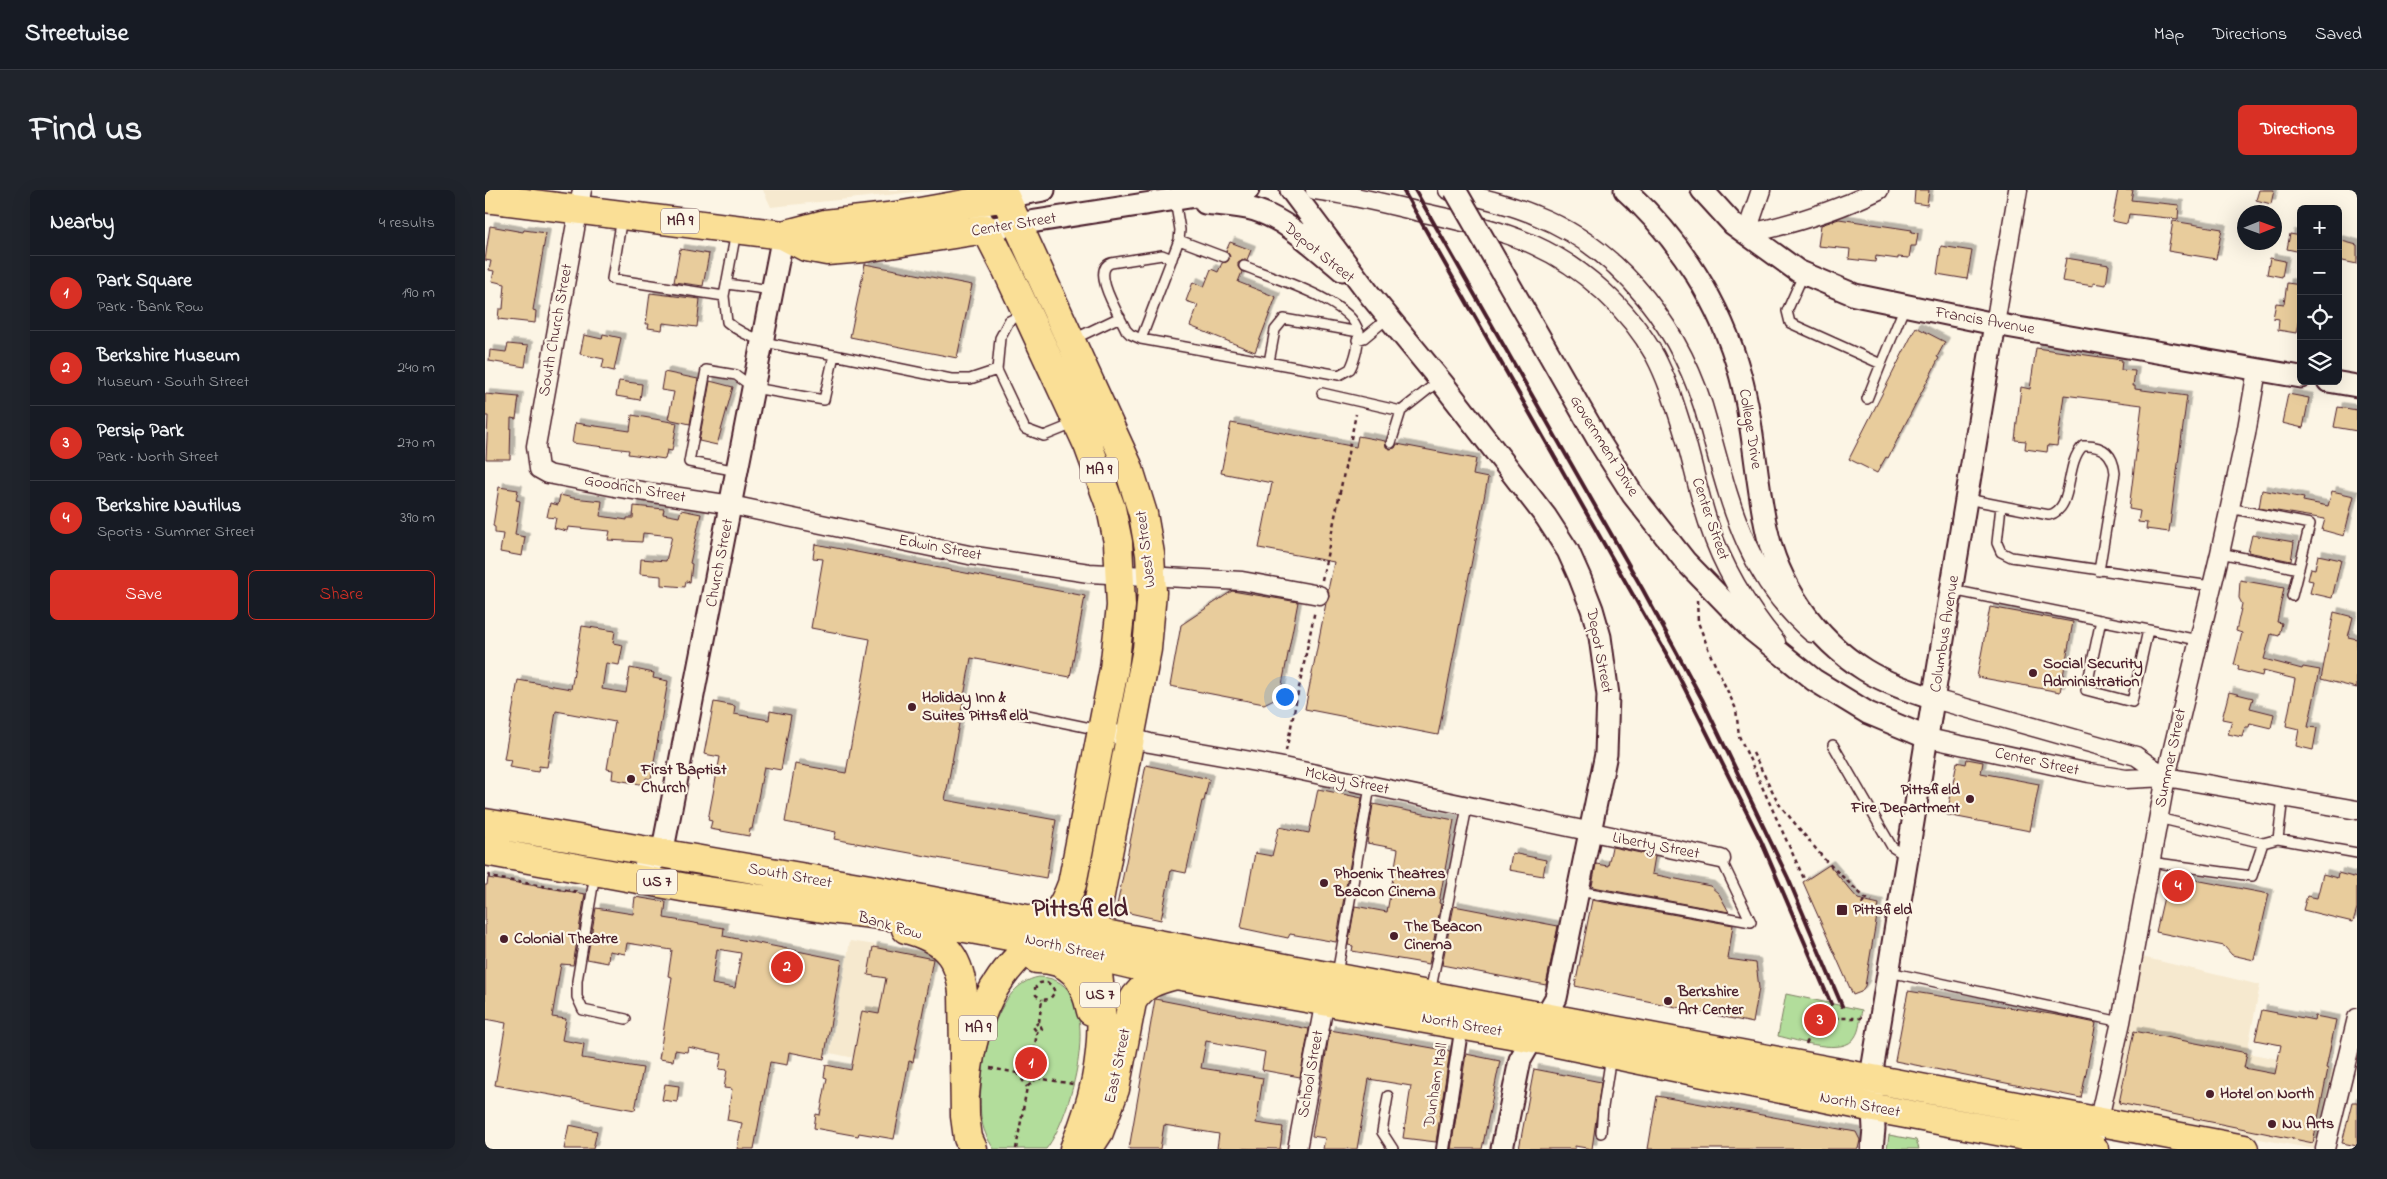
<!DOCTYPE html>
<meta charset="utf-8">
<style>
:root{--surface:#171b24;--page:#20242c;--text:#f1f3f6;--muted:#9ea1a6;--line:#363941;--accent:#d93025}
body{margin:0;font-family:"Indie Flower",sans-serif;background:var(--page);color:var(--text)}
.controls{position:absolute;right:15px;top:15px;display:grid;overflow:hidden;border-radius:8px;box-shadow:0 5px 20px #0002}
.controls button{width:45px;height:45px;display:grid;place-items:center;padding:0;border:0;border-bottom:1px solid var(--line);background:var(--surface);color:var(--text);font:25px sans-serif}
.compass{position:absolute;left:1752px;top:15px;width:45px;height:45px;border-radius:50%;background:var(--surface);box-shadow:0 5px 20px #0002;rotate:89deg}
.you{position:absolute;left:799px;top:506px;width:18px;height:18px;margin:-12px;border:4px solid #fff;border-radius:50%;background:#1a73e8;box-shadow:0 0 0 8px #1a73e833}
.badge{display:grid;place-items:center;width:32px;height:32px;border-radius:50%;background:var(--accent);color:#fff;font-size:16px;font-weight:700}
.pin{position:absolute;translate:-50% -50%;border:2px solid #fff;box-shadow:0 1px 5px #0006}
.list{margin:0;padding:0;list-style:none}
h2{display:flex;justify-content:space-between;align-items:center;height:65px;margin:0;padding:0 20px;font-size:21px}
h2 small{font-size:16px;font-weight:400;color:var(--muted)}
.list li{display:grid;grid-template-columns:32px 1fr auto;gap:15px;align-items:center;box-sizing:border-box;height:75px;padding:0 20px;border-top:1px solid var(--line)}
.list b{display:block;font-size:19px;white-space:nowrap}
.list p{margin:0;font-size:16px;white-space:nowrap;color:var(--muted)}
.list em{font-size:16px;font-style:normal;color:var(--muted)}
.actions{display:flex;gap:10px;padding:15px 20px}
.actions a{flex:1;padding:11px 0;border:1px solid var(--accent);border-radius:8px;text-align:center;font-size:18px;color:var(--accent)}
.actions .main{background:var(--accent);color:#fff}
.icon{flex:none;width:28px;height:28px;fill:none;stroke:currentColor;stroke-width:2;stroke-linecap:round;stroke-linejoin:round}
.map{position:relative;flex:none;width:1872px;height:959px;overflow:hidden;border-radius:8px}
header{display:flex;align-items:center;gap:30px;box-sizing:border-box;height:70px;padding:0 25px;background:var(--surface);border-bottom:1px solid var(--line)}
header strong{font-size:24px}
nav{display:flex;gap:28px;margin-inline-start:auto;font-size:18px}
.intro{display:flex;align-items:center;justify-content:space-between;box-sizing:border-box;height:120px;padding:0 30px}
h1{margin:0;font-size:35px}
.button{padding:12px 22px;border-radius:8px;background:var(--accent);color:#fff;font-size:18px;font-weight:700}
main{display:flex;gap:30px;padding:0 30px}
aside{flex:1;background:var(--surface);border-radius:8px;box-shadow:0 5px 20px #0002}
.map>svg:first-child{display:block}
.built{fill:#f6e9cf}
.green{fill:#b2dd9b;stroke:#7e7e63}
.building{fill:#e8cc9c;stroke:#4a1f2b;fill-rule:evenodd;filter:url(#shadow)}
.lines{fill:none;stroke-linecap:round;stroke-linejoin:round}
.service-casing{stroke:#4a1f2b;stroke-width:12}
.pedestrian-casing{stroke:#4a1f2b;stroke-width:16}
.minor-casing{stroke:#4a1f2b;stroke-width:21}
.tertiary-casing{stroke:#4a1f2b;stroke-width:25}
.primary-casing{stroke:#4a1f2b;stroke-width:31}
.trunk-casing{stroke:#4a1f2b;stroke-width:31}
.path{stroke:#4a1f2b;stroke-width:2.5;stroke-dasharray:4 4;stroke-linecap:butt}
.service{stroke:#fcf5e5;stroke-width:9}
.pedestrian{stroke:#fcf5e5;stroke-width:12}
.minor{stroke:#fcf5e5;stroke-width:18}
.tertiary{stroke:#fcf5e5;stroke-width:21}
.primary{stroke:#fadf96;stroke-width:28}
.trunk{stroke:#fadf96;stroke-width:28}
.rail{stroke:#4a1f2b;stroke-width:4}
.tertiary-bridge-casing{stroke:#4a1f2b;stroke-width:25;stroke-linecap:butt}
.tertiary-bridge{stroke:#fcf5e5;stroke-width:21}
.poi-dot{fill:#4a1f2b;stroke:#fcf5e5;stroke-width:2}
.labels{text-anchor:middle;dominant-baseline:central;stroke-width:4.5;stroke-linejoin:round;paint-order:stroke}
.shield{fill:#fcf5e5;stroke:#7f5f63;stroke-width:1}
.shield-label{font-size:15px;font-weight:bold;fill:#4a1f2b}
.street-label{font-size:16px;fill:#4a1f2b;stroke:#fcf5e5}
.poi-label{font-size:16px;font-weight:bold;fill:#4a1f2b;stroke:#fcf5e5;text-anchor:start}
.town-label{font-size:26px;font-weight:bold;fill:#4a1f2b;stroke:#fcf5e5}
</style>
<header>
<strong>Streetwise</strong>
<nav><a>Map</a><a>Directions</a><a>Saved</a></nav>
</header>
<div class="intro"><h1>Find us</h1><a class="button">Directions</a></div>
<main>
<aside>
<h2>Nearby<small>4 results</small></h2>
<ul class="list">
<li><span class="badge">1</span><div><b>Park Square</b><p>Park · Bank Row</p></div><em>190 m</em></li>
<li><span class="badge">2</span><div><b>Berkshire Museum</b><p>Museum · South Street</p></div><em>240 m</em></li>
<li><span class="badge">3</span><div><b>Persip Park</b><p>Park · North Street</p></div><em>270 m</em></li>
<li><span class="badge">4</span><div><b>Berkshire Nautilus</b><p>Sports · Summer Street</p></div><em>390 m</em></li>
</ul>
<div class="actions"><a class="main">Save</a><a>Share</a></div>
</aside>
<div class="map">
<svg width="1872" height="959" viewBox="0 0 1872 959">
<defs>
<filter id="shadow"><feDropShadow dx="4.5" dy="-4.5" stdDeviation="0" flood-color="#0004"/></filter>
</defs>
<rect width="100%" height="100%" fill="#fcf5e5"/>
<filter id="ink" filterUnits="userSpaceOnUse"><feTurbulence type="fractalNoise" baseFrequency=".02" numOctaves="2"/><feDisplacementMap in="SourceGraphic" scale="10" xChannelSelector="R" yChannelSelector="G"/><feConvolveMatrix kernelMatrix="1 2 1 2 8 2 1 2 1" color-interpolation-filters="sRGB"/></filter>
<g filter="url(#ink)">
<path class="built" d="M278 0H450L286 17Z
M365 751 449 764 428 880 345 863Z
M1657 767 1775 795 1762 863 1851 880 1830 959 1624 922Z"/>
<path class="green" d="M554 787C625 788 588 926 561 959H509C502 949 498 939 496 927 492 887 506 795 554 787Z
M1301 804 1377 820C1375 829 1375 840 1370 847 1359 867 1312 850 1293 846Z
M1404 945 1431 950 1434 959H1402Z"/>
<path class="building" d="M1430 0H1444L1442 15 1429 13Z
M1633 0H1648L1646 10 1694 15 1693 29 1644 24 1642 34 1627 31Z
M1774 0H1789L1786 14 1771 10Z
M1354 29 1427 40 1426 42 1433 43 1431 56H1426L1424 68 1413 67V69L1391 66 1390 72 1364 69 1365 59 1333 56 1336 35Z
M1688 31 1737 39 1731 69 1683 61Z
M5 36 38 42 39 40 61 43 48 120 51 121 50 133 13 129 14 119H18L20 94 7 91 9 81 4 80 6 71 0 70Z
M1805 44 1816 46V62L1802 59Z
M1853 50 1872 55V74L1853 70Z
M745 52 766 60 762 70H758L753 73V77L757 82 753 92 791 107 770 162 705 136 713 115 701 111 708 92 719 97 726 79 733 82 737 73 743 71 745 66 741 61Z
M1456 56 1487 61 1482 89 1452 84Z
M195 59 224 64 218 96 189 92Z
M1581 68 1624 75 1621 95 1608 93V96L1577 91Z
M1785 68 1800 71 1797 87 1782 84Z
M380 74 487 95 472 168 365 147Z
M1802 93 1816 95V119L1811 143 1793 140 1794 129 1788 128 1791 113 1799 114Z
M165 103 215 109 212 137 178 133 177 140 163 138 164 134H161Z
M1431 137 1460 152 1452 167 1454 168 1403 268 1401 267 1392 283 1364 269Z
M118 144 136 148 129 181 117 178 119 169 95 164 99 145 117 149Z
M23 154 43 156 40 177 4 171 5 160 21 162Z
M1551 158 1637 170 1636 180 1650 181 1648 196H1650V199L1702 206 1684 342 1661 339 1662 333 1653 332 1655 321 1644 319 1657 215 1579 205 1572 256 1563 255 1562 262 1540 259 1541 251 1530 250 1536 197 1545 199Z
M179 182 213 189 205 234 183 229 189 202 176 200Z
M134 191 157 194 155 210 131 206Z
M225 191 248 197 232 255 214 251Z
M0 204 34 207 31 229 26 228 25 269H1L3 226H0Z
M1803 204 1824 208 1818 238 1797 233Z
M1853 217 1872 220V241L1849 237Z
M147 225 192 233 187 261 182 260 180 269 143 264 144 260 87 253 90 233 145 241Z
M746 233 871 257 873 246 900 251 901 257 905 259 910 258 912 254 991 269 988 285 1003 288 953 545 820 519 841 413 844 407 843 400 849 372 774 358 787 293 736 283Z
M14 297 33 300 31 310 35 311 30 345 40 347 37 366 15 362 18 344 10 343V337L8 336Z
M1777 300 1819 308 1818 311 1843 316 1847 301 1869 306 1859 346 1837 340 1840 329 1774 318Z
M75 305 88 308 117 311 115 326 142 330V328H148L149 316 179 319 178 324 194 327 196 320 216 324 205 373 207 374 205 392 201 391 200 397 176 395V386L155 384 156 369 181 371 187 346 158 343 157 352 123 350 125 341 83 337 82 341 69 338 71 328 62 327 65 313 73 315Z
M1767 345 1809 352 1806 371 1763 362Z
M330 354 600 406 585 487 486 468 460 610 571 630 561 688 349 649 351 642 300 632 310 574 361 583 385 449 326 438 338 369 328 368Z
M1833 365 1856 370 1847 408 1825 403 1828 391 1823 390 1826 378 1830 379Z
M1755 390 1799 398 1792 432 1797 433 1794 446 1786 444 1779 469 1817 479 1818 477 1835 480 1823 537 1832 538 1828 560 1811 556 1814 539 1801 536 1810 489 1778 481 1777 486 1753 480 1754 476 1749 475 1757 443 1751 441 1757 414 1754 408Z
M747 401 813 412 796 500 791 508 779 514 685 496 696 435Z
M1505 417 1588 432 1575 502 1492 487Z
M1849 422 1868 427 1863 447 1872 449V498L1836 489Z
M97 436 130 441 128 453 138 455 134 475 121 473 117 499 141 503 145 478 169 483 168 488 183 491 166 589 161 588 160 595 127 589 128 580 122 579 130 532 71 521 62 577 54 576 53 582 24 577 26 570 19 569 33 490 86 499Z
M1744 502 1768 508 1765 518 1789 524 1786 538 1765 533 1764 537H1760L1757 547 1743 544 1747 531 1737 529Z
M229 512 250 516 249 524 284 530 285 521 306 525 296 580 279 577 267 639H265L264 646 225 639 227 631 223 630 235 567 219 564Z
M1482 569 1498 572 1496 583 1554 594 1545 641 1462 625 1472 572 1481 574Z
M661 575 724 589 719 611H717L701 683 686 680 676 730 631 720Z
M833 599 877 608 851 752 805 744 803 748 756 738 770 663 787 666 794 637 824 643Z
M888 614 969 630 954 713 956 714 944 774 867 761 868 756 863 755 870 716 902 722 913 659 882 653Z
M1127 657 1170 666 1167 684 1225 696 1234 704 1244 722 1108 697 1107 696 1111 674 1123 676Z
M1027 663 1061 670 1058 686 1024 680Z
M1344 675 1373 709 1394 714 1380 796 1376 802 1368 805 1318 692Z
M1853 683 1872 688V718L1868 732 1818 720 1822 706 1832 708 1838 684 1852 688Z
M1684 685 1784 704 1769 770 1747 765 1739 756 1671 742Z
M3 688 100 704 88 775 76 774 67 827 81 829 77 850 99 854 97 868 158 878 150 920 10 895 21 833 0 829V695H2Z
M150 707 181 712 179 728 239 738 238 746 357 770 339 869 304 862 302 875 285 872 269 959H252L257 933 242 930 247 899 239 898 242 880 234 879 237 864 203 857 202 862 190 860 188 871 174 869 187 787 183 786 187 760 142 753 140 764 124 761 123 773 102 769 111 718 148 724ZM232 759 256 763 250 798 227 794Z
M1107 710 1248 735 1243 769 1271 773 1274 798 1268 833 1090 796Z
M969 716 1073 736 1061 795 957 775Z
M388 757 448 769 428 872 424 871 409 949 374 943 373 946 329 938 331 924 335 925 342 888 339 887 341 875 366 880 377 821 394 824 401 788 383 785Z
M1423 801 1572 825 1611 833 1596 908 1410 871Z
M670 809 824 839 815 887 777 880 780 862 721 851 716 878 778 888 771 933 798 937 795 959 732 958 734 944 679 935 675 959H644Z
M1777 820 1829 830 1830 826 1851 830 1841 878 1843 879 1828 953 1634 913 1649 841 1762 863 1759 878 1790 884 1796 855 1770 850Z
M845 840 965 861 951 952 918 948 926 896 884 889 872 959H838L840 948 827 946Z
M981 864 1015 871 997 959H966Z
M1049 879 1116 892 1107 959 1090 956V959H1034Z
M180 894 194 896 192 912 177 910Z
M1172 906 1371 942 1375 950 1373 959H1163Z
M1867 912H1872V956L1857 953Z
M84 935 112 941 108 959H79Z"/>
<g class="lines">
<g class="service-casing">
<path id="service" d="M137 27 127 89 239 106 251 42
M694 50 739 67
M687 69 677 65 626 73C605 80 635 126 641 140L645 144 656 149 854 185 865 179C870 170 875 151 873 141 867 111 786 87 759 76
M1319 83 1302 121 1305 133 1396 174 1420 116
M242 94 287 100
M239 106 242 132C269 156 315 158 349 165L339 210 269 198 251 185 221 180 204 272 253 281
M538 124 524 131 515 148 512 180 540 239 559 246 591 233
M589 149 635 127
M656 149 694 50 695 40 690 10
M872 150 879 148 903 128
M349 165 466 189H485L512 180
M784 172 790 140 799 129 874 142
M837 203 916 221 955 190
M1382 209 1396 174
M906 253 916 221
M1482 309 1564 325C1590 319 1579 274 1598 256 1617 255 1628 263 1630 283L1614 381
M1516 316 1512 353 1516 362 1526 367 1726 396
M1744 318 1825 334 1807 406
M1735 363 1814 379
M1467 400 1713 450
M1616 430 1601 500 1647 512 1663 440
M533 523 615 540
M1348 555 1407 657 1421 666
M1798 607 1793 649 1872 663
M1673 628 1778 653 1793 649
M1236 669 1266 732
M1665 672 1767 686 1778 653
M110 684 92 791V807L98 820 141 829
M1094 701 1266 732
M1404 782 1636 832
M852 784 885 597
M945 803 982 617
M903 906 897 942 908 959
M1116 943 1118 917 1126 866"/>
</g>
<g class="pedestrian-casing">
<path id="pedestrian" d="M958 959 977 835"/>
</g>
<g class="minor-casing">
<path id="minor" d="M97 0 51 256 54 279 63 284 130 297 246 315 484 365 604 383 757 391 834 405
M830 0C868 5 906 15 944 24 980 32 1016 40 1049 55 1098 77 1144 119 1170 166 1182 189 1189 212 1197 237 1207 269 1213 303 1224 335 1238 378 1262 417 1291 452
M963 0C992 7 1022 13 1050 25 1139 60 1199 143 1223 233 1245 313 1261 386 1327 443
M1261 44C1308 34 1351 21 1394 0
M1261 44 1276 0
M1510 134 1533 0
M1449 509 1651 566 1681 587
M618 541 665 553 793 576 1236 669
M1443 548 1604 583 1641 589 1681 587 1872 620
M812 959 840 810
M1607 959 1636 832 1681 587 1735 363 1761 244 1772 180
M1840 959 1872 828"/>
</g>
<g class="tertiary-casing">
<path id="tertiary" d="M517 0 520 7 559 0
M806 0 885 105 958 194 1061 327 1083 361 1095 388 1107 419 1115 447 1123 505 1121 564 1071 808 1035 870 1017 959
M1140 0C1194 48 1236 114 1255 184 1269 234 1270 286 1281 337 1292 393 1330 449 1380 480 1401 493 1425 501 1449 509
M1217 0 1248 34 1313 81 1370 105 1510 134 1816 187
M720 13C736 15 754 15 770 20 804 31 830 58 857 80
M495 26 501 39 730 3 763 0
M1004 59 1115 253 1148 305 1200 371 1267 440 1329 490 1383 523 1443 548
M1843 191 1872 196
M149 688 177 664 298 45
M1387 959 1389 939 1386 887 1510 134"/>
</g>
<g class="primary-casing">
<path id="primary" d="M609 742 1759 959
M610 766 691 785 1048 848 1389 918 1609 959
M603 959 614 942 630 899 647 812C657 794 672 790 691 785"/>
</g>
<g class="trunk-casing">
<path id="trunk" d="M0 8 298 45 321 57 342 61 379 58 501 39 522 80 603 255 626 318 633 352 636 416 629 479 587 694C570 741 542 751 516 788 492 821 483 865 480 905
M298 45 340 34 412 26 520 7 643 276 658 324 665 364 667 402 662 459 610 731C608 761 615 788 616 818 619 868 608 913 589 959
M0 633 385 699 609 742
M0 661 202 698 345 719 431 729 551 751 610 766
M421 739C458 749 474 764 478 803L480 926 483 948 488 959
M552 769C588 769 599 789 606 821"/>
</g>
<path class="path" d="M837 390 871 224
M1212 410 1213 432 1226 466 1251 519 1254 546 1320 691
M801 561 830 420
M1268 563 1294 614 1340 670 1380 708 1387 711
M5 684 4 687 94 702
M1377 714 1380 708
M554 832 557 810 565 809 570 802 567 796 562 792 555 793 550 798 551 805 557 810
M1321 854C1326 843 1337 838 1345 828H1377
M547 876 552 842 557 839 554 832 548 837 552 842
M505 878 533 883
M552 888 588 894
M531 959 542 897 552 888 547 876 533 883 542 897"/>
<use href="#service" class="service"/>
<use href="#pedestrian" class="pedestrian"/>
<use href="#minor" class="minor"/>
<use href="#tertiary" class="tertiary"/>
<use href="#primary" class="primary"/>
<use href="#trunk" class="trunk"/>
<path class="rail" d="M918 0 1190 479 1277 653 1346 814
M930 0 1158 400 1218 511 1303 688 1357 816"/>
<g class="tertiary-bridge-casing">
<path id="tertiary-bridge" d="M970 0 1004 59"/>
</g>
<use href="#tertiary-bridge" class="tertiary-bridge"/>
</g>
</g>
<g class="poi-dot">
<circle cx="1548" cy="483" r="5"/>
<circle cx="427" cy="517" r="5"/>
<circle cx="146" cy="589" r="5"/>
<circle cx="1485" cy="609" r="5"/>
<circle cx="839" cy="693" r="5"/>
<rect x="1351" y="714" width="12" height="12" rx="2.5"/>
<circle cx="909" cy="746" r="5"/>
<circle cx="19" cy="749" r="5"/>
<circle cx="1183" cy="811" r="5"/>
<circle cx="1725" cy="904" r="5"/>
<circle cx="1787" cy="934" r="5"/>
</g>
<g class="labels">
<g class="shield">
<rect x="176" y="18.5" width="38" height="25" rx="4"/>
<rect x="595" y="267.5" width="38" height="25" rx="4"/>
<rect x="152" y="679.5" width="40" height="25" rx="4"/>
<rect x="595" y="792.5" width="40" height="25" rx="4"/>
<rect x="474" y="825.5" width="38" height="25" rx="4"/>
</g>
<g class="shield-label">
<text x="195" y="31">MA 9</text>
<text x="614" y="280">MA 9</text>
<text x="172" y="692">US 7</text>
<text x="615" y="805">US 7</text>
<text x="493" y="838">MA 9</text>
</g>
<g class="street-label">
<text transform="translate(529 35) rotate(-9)">Center Street</text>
<text transform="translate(834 63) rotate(39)">Depot Street</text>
<text transform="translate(1500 131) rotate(10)">Francis Avenue</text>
<text transform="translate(71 140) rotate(-80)">South Church Street</text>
<text transform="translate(1265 239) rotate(81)">College Drive</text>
<text transform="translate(1119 256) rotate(58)">Government Drive</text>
<text transform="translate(150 299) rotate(10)">Goodrich Street</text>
<text transform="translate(1225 329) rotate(71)">Center Street</text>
<text transform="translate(455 358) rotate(11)">Edwin Street</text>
<text transform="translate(661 359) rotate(-97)">West Street</text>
<text transform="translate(235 373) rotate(-79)">Church Street</text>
<text transform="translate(1460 444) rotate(-81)">Columbus Avenue</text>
<text transform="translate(1114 461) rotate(79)">Depot Street</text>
<text transform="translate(1686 568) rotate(-78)">Summer Street</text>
<text transform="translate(1552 572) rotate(12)">Center Street</text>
<text transform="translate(862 591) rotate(12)">Mckay Street</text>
<text transform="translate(1171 656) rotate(11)">Liberty Street</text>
<text transform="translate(305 686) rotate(10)">South Street</text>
<text transform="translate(405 736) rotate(16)">Bank Row</text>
<text transform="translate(580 758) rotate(13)">North Street</text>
<text transform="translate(977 835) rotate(10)">North Street</text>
<text transform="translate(633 876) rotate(-78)">East Street</text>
<text transform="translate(826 884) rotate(-80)">School Street</text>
<text transform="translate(951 895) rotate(-81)">Dunham Mall</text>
<text transform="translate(1375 915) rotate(11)">North Street</text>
</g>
<g class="poi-label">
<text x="1558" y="474">Social Security<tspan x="1558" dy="18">Administration</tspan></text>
<text x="437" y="508">Holiday Inn &amp;<tspan x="437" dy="18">Suites Pittsfield</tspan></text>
<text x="156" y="580">First Baptist<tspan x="156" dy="18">Church</tspan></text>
<text x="1475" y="600" text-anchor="end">Pittsfield<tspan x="1475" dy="18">Fire Department</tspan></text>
<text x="849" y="684">Phoenix Theatres<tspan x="849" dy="18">Beacon Cinema</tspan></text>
<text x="1368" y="720">Pittsfield</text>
<text x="919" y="737">The Beacon<tspan x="919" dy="18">Cinema</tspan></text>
<text x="29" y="749">Colonial Theatre</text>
<text x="1193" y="802">Berkshire<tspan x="1193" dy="18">Art Center</tspan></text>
<text x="1735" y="904">Hotel on North</text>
<text x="1797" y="934">Nu Arts</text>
</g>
<g class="town-label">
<text x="595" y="720">Pittsfield</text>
</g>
</g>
</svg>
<div class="controls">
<button>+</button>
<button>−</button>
<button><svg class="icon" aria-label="locate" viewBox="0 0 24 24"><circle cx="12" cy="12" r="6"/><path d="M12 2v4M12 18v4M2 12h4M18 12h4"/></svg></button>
<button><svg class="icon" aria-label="layers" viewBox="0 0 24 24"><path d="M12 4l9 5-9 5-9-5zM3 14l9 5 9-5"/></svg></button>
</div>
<svg class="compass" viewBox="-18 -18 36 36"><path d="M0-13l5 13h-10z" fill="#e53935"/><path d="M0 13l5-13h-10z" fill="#9ea1a6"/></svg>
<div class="you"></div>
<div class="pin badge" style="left:546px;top:873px">1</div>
<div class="pin badge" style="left:302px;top:777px">2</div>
<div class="pin badge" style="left:1335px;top:830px">3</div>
<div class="pin badge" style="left:1693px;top:696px">4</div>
</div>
</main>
